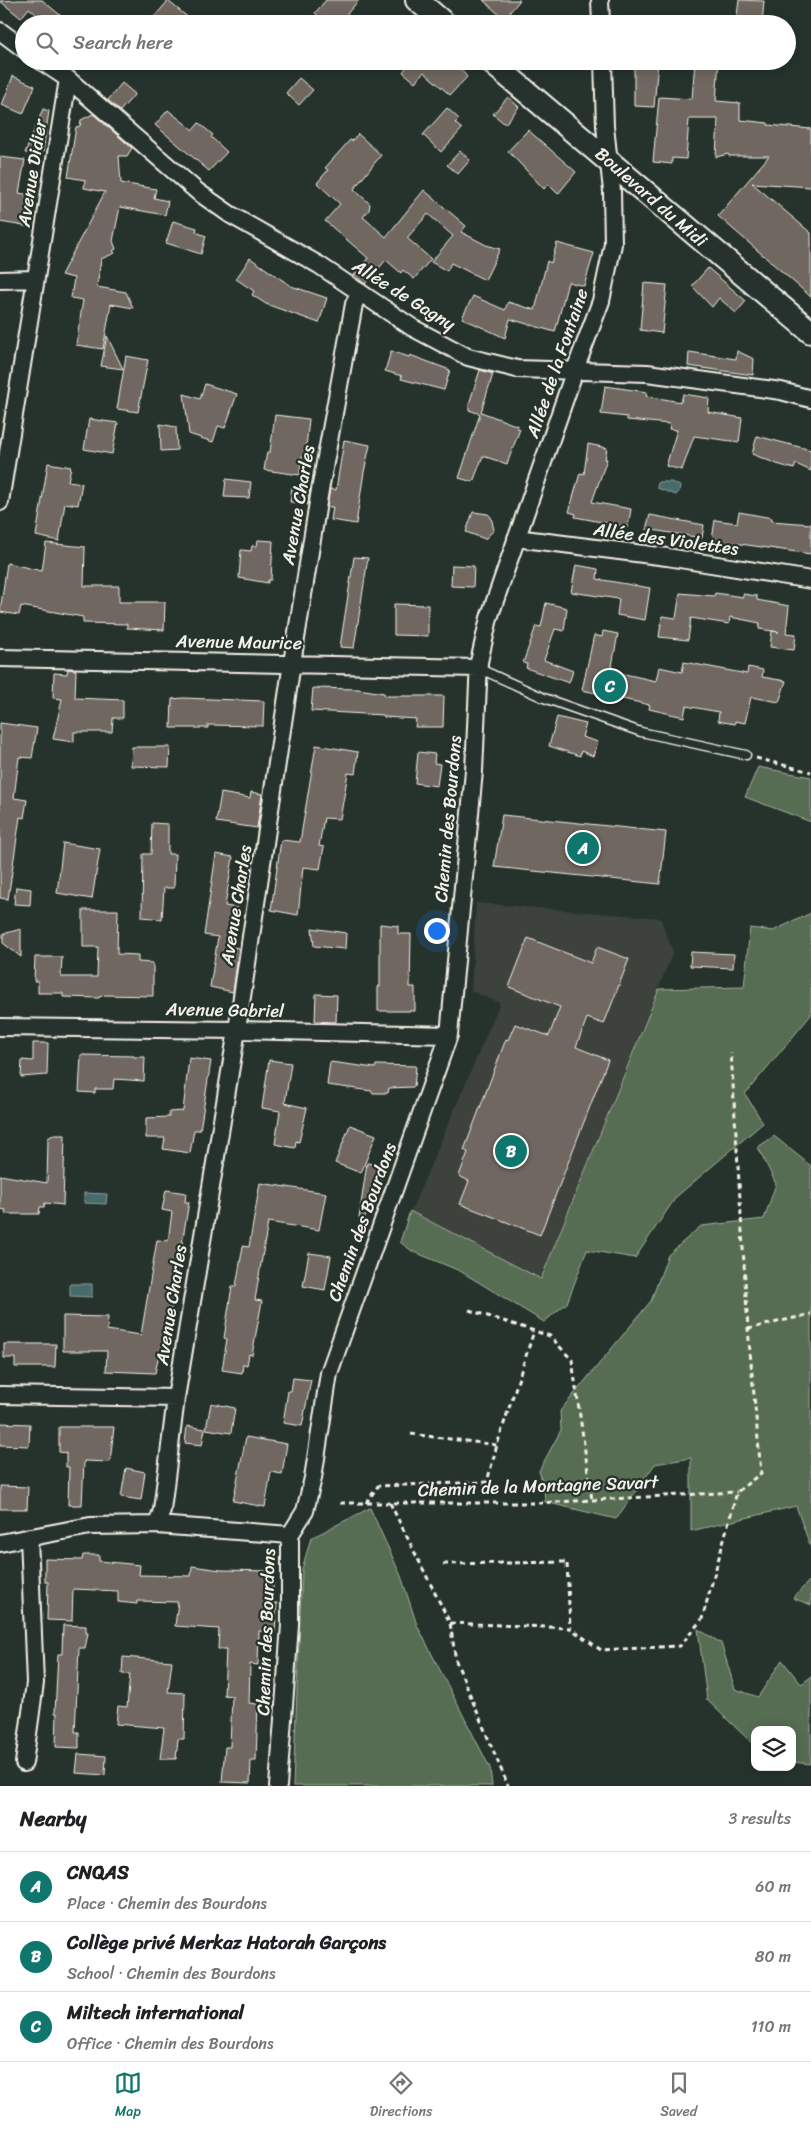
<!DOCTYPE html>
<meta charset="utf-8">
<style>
:root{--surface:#fff;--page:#f6f6f6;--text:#202124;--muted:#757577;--line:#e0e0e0;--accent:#0f766e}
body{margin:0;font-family:Sriracha,sans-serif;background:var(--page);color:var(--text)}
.controls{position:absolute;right:15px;bottom:15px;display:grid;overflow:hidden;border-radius:10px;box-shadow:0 2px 12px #0003}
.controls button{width:45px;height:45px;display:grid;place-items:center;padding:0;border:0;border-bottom:1px solid var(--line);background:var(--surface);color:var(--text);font:25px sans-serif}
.you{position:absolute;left:436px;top:930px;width:18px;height:18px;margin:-12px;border:4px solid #fff;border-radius:50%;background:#1a73e8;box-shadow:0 0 0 8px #1a73e833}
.badge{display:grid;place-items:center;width:32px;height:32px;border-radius:50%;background:var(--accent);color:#fff;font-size:16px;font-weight:700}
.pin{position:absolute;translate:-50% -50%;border:2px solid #fff;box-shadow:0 1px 5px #0006}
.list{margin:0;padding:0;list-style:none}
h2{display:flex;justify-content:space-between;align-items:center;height:65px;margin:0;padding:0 20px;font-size:21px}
h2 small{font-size:16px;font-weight:400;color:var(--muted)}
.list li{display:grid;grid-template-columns:32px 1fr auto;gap:15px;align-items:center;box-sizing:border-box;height:70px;padding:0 20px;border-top:1px solid var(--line)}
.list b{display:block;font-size:19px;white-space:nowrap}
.list p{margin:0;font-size:16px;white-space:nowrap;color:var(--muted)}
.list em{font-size:16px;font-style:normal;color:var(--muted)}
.icon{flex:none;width:28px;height:28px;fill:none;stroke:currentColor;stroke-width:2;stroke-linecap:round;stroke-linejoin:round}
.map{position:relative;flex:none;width:811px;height:1786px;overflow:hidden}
.search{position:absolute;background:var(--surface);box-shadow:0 2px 12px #0003;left:15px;right:15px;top:15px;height:55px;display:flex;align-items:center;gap:12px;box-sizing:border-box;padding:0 18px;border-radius:28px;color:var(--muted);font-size:19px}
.sheet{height:275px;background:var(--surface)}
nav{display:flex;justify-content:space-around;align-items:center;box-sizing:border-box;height:70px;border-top:1px solid var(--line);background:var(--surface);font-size:14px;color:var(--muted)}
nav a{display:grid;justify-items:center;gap:2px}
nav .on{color:var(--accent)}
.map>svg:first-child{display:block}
.built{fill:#3c433d}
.green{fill:#576d52;stroke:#a6af9d}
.water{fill:#466a6a;stroke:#8ca09c}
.building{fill:#706861;stroke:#f4f1e8}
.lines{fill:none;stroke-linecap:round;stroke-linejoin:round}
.lane-casing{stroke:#f4f1e8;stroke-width:11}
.street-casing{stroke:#f4f1e8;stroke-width:20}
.secondary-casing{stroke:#f4f1e8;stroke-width:26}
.path{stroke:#f4f1e8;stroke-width:3;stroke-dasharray:5 4;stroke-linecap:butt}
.lane{stroke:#26332d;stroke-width:8}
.street{stroke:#26332d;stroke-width:16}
.secondary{stroke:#26332d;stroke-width:22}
.labels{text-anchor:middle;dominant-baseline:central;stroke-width:4.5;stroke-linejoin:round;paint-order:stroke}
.street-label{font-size:18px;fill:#f4f1e8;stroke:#26332d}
</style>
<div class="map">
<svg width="811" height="1786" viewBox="0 0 811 1786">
<rect width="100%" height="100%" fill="#26332d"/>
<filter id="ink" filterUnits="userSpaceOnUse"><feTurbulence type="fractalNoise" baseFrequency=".02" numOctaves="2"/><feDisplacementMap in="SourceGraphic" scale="10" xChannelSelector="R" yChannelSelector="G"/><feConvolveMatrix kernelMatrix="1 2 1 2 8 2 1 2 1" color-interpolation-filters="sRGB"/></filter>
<g filter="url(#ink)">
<path class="built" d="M476 903 660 918 673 952 540 1280 411 1211 500 1003 471 991Z"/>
<path class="green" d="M758 767 811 777V822L745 797Z
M811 913V1015L745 1094 763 1123 676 1197 635 1258 587 1250 567 1303 544 1322 460 1271 412 1251 400 1242 410 1211 541 1279 659 989 744 987 750 928 773 931Z
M774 1136 811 1166V1548L796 1506 691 1531V1458L655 1464 616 1519 545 1502 544 1487 539 1471 561 1430 560 1411 651 1301 668 1255 701 1226 764 1219 776 1184 758 1147Z
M370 1508 401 1576 417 1625 490 1768 492 1786H293L302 1569 311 1538Z
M811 1579V1605L793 1598Z
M698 1629 721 1643 735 1689 758 1697 782 1660 801 1684 811 1677V1764L792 1762V1730H755V1746L707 1700Z"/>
<path class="water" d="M658 482H671L680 486 679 492 676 495 657 488Z
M84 1193 107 1194 106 1204 84 1203Z
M70 1284H92V1297L70 1296Z"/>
<path class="building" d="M19 0H42L71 24H47L29 8 21 18 0 1Z
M326 0H359L338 24H327L315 13Z
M483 0H520L504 19Z
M739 0 764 1 762 24H736Z
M168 1 196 24H148Z
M411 61H454L467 77 450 95 424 72 415 82 403 72Z
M634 61H658L654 107 634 106Z
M695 61H719L716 101 740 103V120L768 123V125L811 129V187L752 183 811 233V297L718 216 769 156H729L728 154 716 157 718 119H689L686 159 672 158V164L653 162 659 97 692 99Z
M13 76 35 86 23 114 2 105Z
M299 78 313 90 299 105 286 93Z
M122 83 135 94 120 111 108 100Z
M508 97 519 107 505 124 493 114Z
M447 108 459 119 455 123 462 129 441 152 423 135Z
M43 109 49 111 43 152 25 153Z
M168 110 193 130 199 123 213 135 211 137 227 152 209 171 155 125Z
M93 114 132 148 127 156H119L121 183 156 189 154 198 168 201 165 215 120 207 113 241 116 249 113 251 115 253 101 259 97 287 126 292 133 308 111 304 103 349 76 345 83 300 71 298 74 278 61 275 105 192 84 188 85 180 68 177 76 127 80 126 81 120Z
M528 130 576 172 558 194 548 184 544 189 508 151Z
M358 134 381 155 354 189 370 204 369 210 363 217 386 237 424 190 466 226 461 232 486 245 500 249 485 280 451 263 447 271 431 262 453 236 428 214 407 238 431 259 414 279 403 270 401 273 386 260 365 284 354 275 368 258 325 221 340 204 317 183 328 170 325 168 350 140 352 141Z
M460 151 470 160 458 174 447 165Z
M0 157 25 160 19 193 35 196 30 227 0 222Z
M173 221 197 228 196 232 206 236 201 254 166 243Z
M557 243 594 253 584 286 568 282 555 332 510 319 505 338 462 318 473 296 505 310 508 302 535 310 547 261 551 263Z
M250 258 291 286 327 298 319 323 266 304 252 295 254 291 236 279Z
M708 268 746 301 736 313 719 298 712 307 692 286Z
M644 283 667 285 662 333 640 330Z
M107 336 123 369 101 366Z
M391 351 409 357 410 355 450 370 444 390 401 379 402 376 385 371Z
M737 351 754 359 753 375 688 366 689 352 736 359Z
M126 356 148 360 138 412 117 409Z
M480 370 493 374 481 412 518 426 517 428 520 429 507 464 483 456 473 482 459 478 480 414 469 410V404Z
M205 384 237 394 225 428 218 426 213 442 189 434 184 394 200 399Z
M605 386 647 392 646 396 681 402 683 394 709 398 708 412 742 418 739 442 694 436 682 470 666 466 677 430 669 429 670 424 627 420V417L601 414Z
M275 415 309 419 305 457H301L300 475 264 470 267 452H270Z
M89 419 118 423 112 454 84 449Z
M160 424 176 427 177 450 161 451Z
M757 436 811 450V471L796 464 794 469 777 464 752 454Z
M344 440 370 445 364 472 356 524 331 520 333 507H327L330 489 336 490Z
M588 444 607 448 605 459H607L592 502 631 509 628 527 575 517 576 514 569 512 580 473 584 474Z
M48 463 71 467 68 481 82 483 78 505 65 503 59 541 36 536Z
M226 479 251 482 249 498 224 497Z
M292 487 310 488 308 504 290 502Z
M473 512 488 514 491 517 494 530 485 539 466 532Z
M739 512 772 518 771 521 811 524V554L712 540 715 520 737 523Z
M650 515 704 525 702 538 646 529Z
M258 540 273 541 271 580H268V583L239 578 241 550 251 551 252 546H257Z
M46 543 85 547 84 586H119V602H165L164 630 127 628V624L83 623V617L21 606 19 615 0 612 7 563 42 571Z
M354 557 368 558 354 648 340 647Z
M452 565 474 566 473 587 451 586Z
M576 565 598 569 597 579 650 588 645 620 617 615 619 599 571 592Z
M680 593 714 596 715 593 743 597V594L757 596V600L789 606 786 633 796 634 794 650 770 647 772 631 779 632 759 629 760 623 730 617 729 624 691 618 688 640 659 637 662 616 676 618Z
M546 603 567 608 564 631 555 629 544 660 573 671 569 683 526 668 527 664 523 663 536 626 541 627Z
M394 604 428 605V636L394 635Z
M603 631 618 634 611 671 656 681 659 667 682 672 684 662 747 674 748 667 763 670 762 677 786 681 779 702 751 697 745 723 735 721V724L718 721 719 712 686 706 684 717 649 709 650 705 582 690 594 635 602 637Z
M68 669 76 670 75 698 123 700V718H113L112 732H74V742L53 739 62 699 53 698 54 673 67 674Z
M313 688 358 689 384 693 385 696H444L443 727H415L416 719 384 717 383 715 311 711Z
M183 698 264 701 263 726 208 725V728H171L172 699Z
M557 717 586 724 582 737 598 742 593 756 581 751 580 756 549 746Z
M0 723 37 728 32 758 19 757 14 798 27 800 24 818 20 817 8 899 0 898Z
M316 745 358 752 355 774 348 773 340 819 324 818 319 846 324 847 320 869 303 867 298 915 271 910 281 840 300 842Z
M132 747H170L169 767 131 766Z
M418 752 435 754 434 763 440 764 437 786 415 783Z
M251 792 262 794 257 828 216 822 221 793 250 798Z
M502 815 666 832 660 884 494 867Z
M152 823 168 824V854H175L174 888H164L162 919 142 917 143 854H151Z
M63 843 100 849 92 899 57 893Z
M216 854 233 857 225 906 238 908 232 947 239 948 233 992 210 987 218 937 204 935Z
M16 887 31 889 30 905 14 904Z
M83 910H118L117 954 138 955V962L153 963V996L105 995 99 997V998L63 997V993H38V981H34L35 957H62L61 977H97L98 947H83Z
M380 924 398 926V934H411L410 987H415V1011H378V986L380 987Z
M312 928 346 933 345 949 314 946Z
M21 929V957L3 943V934Z
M528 938 591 963 597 947 629 959 604 1024 587 1018 576 1047 608 1060 540 1235 460 1204 469 1181 459 1176 468 1152 464 1150 506 1039 508 1040 515 1024 549 1036 560 1007 509 987Z
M691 952 734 954 733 968 690 966Z
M316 994 337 995 336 1022 315 1021Z
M33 1043H48L47 1075 21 1077 22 1060 33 1061Z
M81 1055 134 1056V1057H145L144 1081 114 1079 113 1089H95V1093L79 1092Z
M189 1058 211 1061 200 1130H194L190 1153 163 1149 165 1138H146V1118L169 1117V1112L183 1111Z
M269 1060 291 1063 285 1103 307 1108 299 1142 296 1141 295 1148 275 1144 280 1111 262 1108Z
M330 1062 375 1068 376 1065 416 1066 414 1087 389 1088 388 1093H372V1091L327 1085Z
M350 1125 376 1135 361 1173 335 1163Z
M53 1135H65L63 1205 45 1203 44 1207H40L39 1214H5L6 1210 0 1209V1175L47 1183 48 1138Z
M367 1163 386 1166 364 1219 359 1218Z
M260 1183 326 1193 319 1230 268 1222 255 1300 262 1301 252 1355 249 1354 247 1365 243 1364 242 1373 222 1370 227 1339 224 1338 232 1286H236L243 1246 249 1247Z
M166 1190 186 1193 185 1202H189L164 1350H160L155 1373 106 1371 107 1351H63V1316L108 1317 107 1330 141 1335 157 1240 168 1241 172 1212 162 1210Z
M309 1253 331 1256 325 1290 303 1286Z
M4 1344H56L55 1367H15V1358H4Z
M293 1378 311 1380 302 1426 283 1423 288 1391H291Z
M211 1403 235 1408 231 1433 206 1429Z
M0 1423 30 1424 29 1446 0 1445Z
M187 1426 205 1429 202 1445 185 1443Z
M59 1427H114L110 1462 84 1461 82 1505H68L69 1467H66V1453L59 1452Z
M246 1437 287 1444 282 1474 271 1472 265 1507 233 1501Z
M126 1468 145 1472 141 1500 121 1497Z
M0 1486 28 1487 27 1509H0Z
M83 1555H99V1561L140 1565 139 1575 191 1576 192 1566 221 1570 273 1571V1603H277L275 1632 259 1631 258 1665 250 1664 249 1703 258 1704 256 1761H251L250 1783 222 1782 225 1747H230L232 1696 224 1695 226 1649H218L219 1629 175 1626 178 1602 137 1601V1604L118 1602V1591L73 1589 72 1621 47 1620 48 1582H45V1559L82 1560Z
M63 1625 86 1626V1633H88L85 1648H79L75 1732H79V1748L56 1747 57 1713H55L58 1654H62Z
M123 1657 172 1661 168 1692 185 1693 184 1739H178L176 1759H160L164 1728 116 1724 118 1706 127 1707 130 1674H122Z
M78 1754 106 1756 105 1775 76 1773Z"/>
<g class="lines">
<g class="lane-casing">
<path id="lane" d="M478 668 544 698 641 732 746 755"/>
</g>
<g class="street-casing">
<path id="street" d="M600 0 601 24
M0 31 24 49
M41 61 68 79 198 192 231 215 319 265 413 328 468 357 517 369 647 373 781 391 811 399
M0 280 35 279
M0 502 68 79
M516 538 667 557 811 580
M0 658 478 668
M0 1027 237 1030 449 1035
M0 1395 176 1398
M157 1525 162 1510 176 1398 237 1030 292 663 320 490 354 304 360 292
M0 1543 90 1526 157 1525 290 1535
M24 1763 35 1683 29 1537
M278 1786 290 1625V1535L305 1511 313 1478 329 1373 449 1035 474 771 479 662 489 618 575 370 601 301 613 244 612 191 605 126 603 61"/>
</g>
<g class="secondary-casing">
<path id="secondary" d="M417 0 445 24
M490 61 811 332"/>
</g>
<path class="path" d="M756 758 811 772
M469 1310 550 1336 572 1360 592 1500
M748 1329 811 1314
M411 1434 497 1445
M340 1503H539L737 1492
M366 1503 378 1486 487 1482 497 1445 534 1331
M390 1503 450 1623 456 1661 508 1786
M443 1564 567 1562 570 1628
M450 1623 570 1628 601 1650 680 1646 702 1619 737 1492 761 1473 748 1329 731 1052"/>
<use href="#lane" class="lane"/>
<use href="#street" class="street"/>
<use href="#secondary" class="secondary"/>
</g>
</g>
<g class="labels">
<g class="street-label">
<text transform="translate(32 173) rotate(-81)">Avenue Didier</text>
<text transform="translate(651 197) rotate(41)">Boulevard du Midi</text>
<text transform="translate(404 295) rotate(32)">Allée de Gagny</text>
<text transform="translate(557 363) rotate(-71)">Allée de la Fontaine</text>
<text transform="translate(298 505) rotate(-80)">Avenue Charles</text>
<text transform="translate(666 539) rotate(8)">Allée des Violettes</text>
<text transform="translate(239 642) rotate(1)">Avenue Maurice</text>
<text transform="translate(448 819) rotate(-85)">Chemin des Bourdons</text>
<text transform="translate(236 905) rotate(-81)">Avenue Charles</text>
<text transform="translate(225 1010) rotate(1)">Avenue Gabriel</text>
<text transform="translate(362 1222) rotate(-70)">Chemin des Bourdons</text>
<text transform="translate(171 1305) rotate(-81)">Avenue Charles</text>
<text transform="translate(538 1486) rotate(-2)">Chemin de la Montagne Savart</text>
<text transform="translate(266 1632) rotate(-88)">Chemin des Bourdons</text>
</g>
</g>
</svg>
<div class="controls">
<button><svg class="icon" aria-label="layers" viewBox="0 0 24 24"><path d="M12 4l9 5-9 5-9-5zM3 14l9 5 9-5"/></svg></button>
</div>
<div class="you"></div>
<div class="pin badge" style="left:583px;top:848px">A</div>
<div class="pin badge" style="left:511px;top:1151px">B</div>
<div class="pin badge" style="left:610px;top:686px">C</div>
<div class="search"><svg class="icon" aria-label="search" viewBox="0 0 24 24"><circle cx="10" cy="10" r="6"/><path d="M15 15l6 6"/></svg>Search here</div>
</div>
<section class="sheet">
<h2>Nearby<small>3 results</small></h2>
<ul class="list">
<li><span class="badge">A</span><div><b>CNQAS</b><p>Place · Chemin des Bourdons</p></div><em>60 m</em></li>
<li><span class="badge">B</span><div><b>Collège privé Merkaz Hatorah Garçons</b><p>School · Chemin des Bourdons</p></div><em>80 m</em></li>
<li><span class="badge">C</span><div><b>Miltech international</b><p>Office · Chemin des Bourdons</p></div><em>110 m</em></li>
</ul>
</section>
<nav>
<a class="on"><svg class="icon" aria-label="map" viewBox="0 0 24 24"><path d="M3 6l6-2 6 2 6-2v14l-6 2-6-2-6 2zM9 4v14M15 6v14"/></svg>Map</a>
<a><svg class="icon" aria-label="directions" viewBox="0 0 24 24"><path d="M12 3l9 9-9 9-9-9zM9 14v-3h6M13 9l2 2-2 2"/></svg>Directions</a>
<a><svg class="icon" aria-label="saved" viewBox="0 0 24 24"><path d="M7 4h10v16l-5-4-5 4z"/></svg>Saved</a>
</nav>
